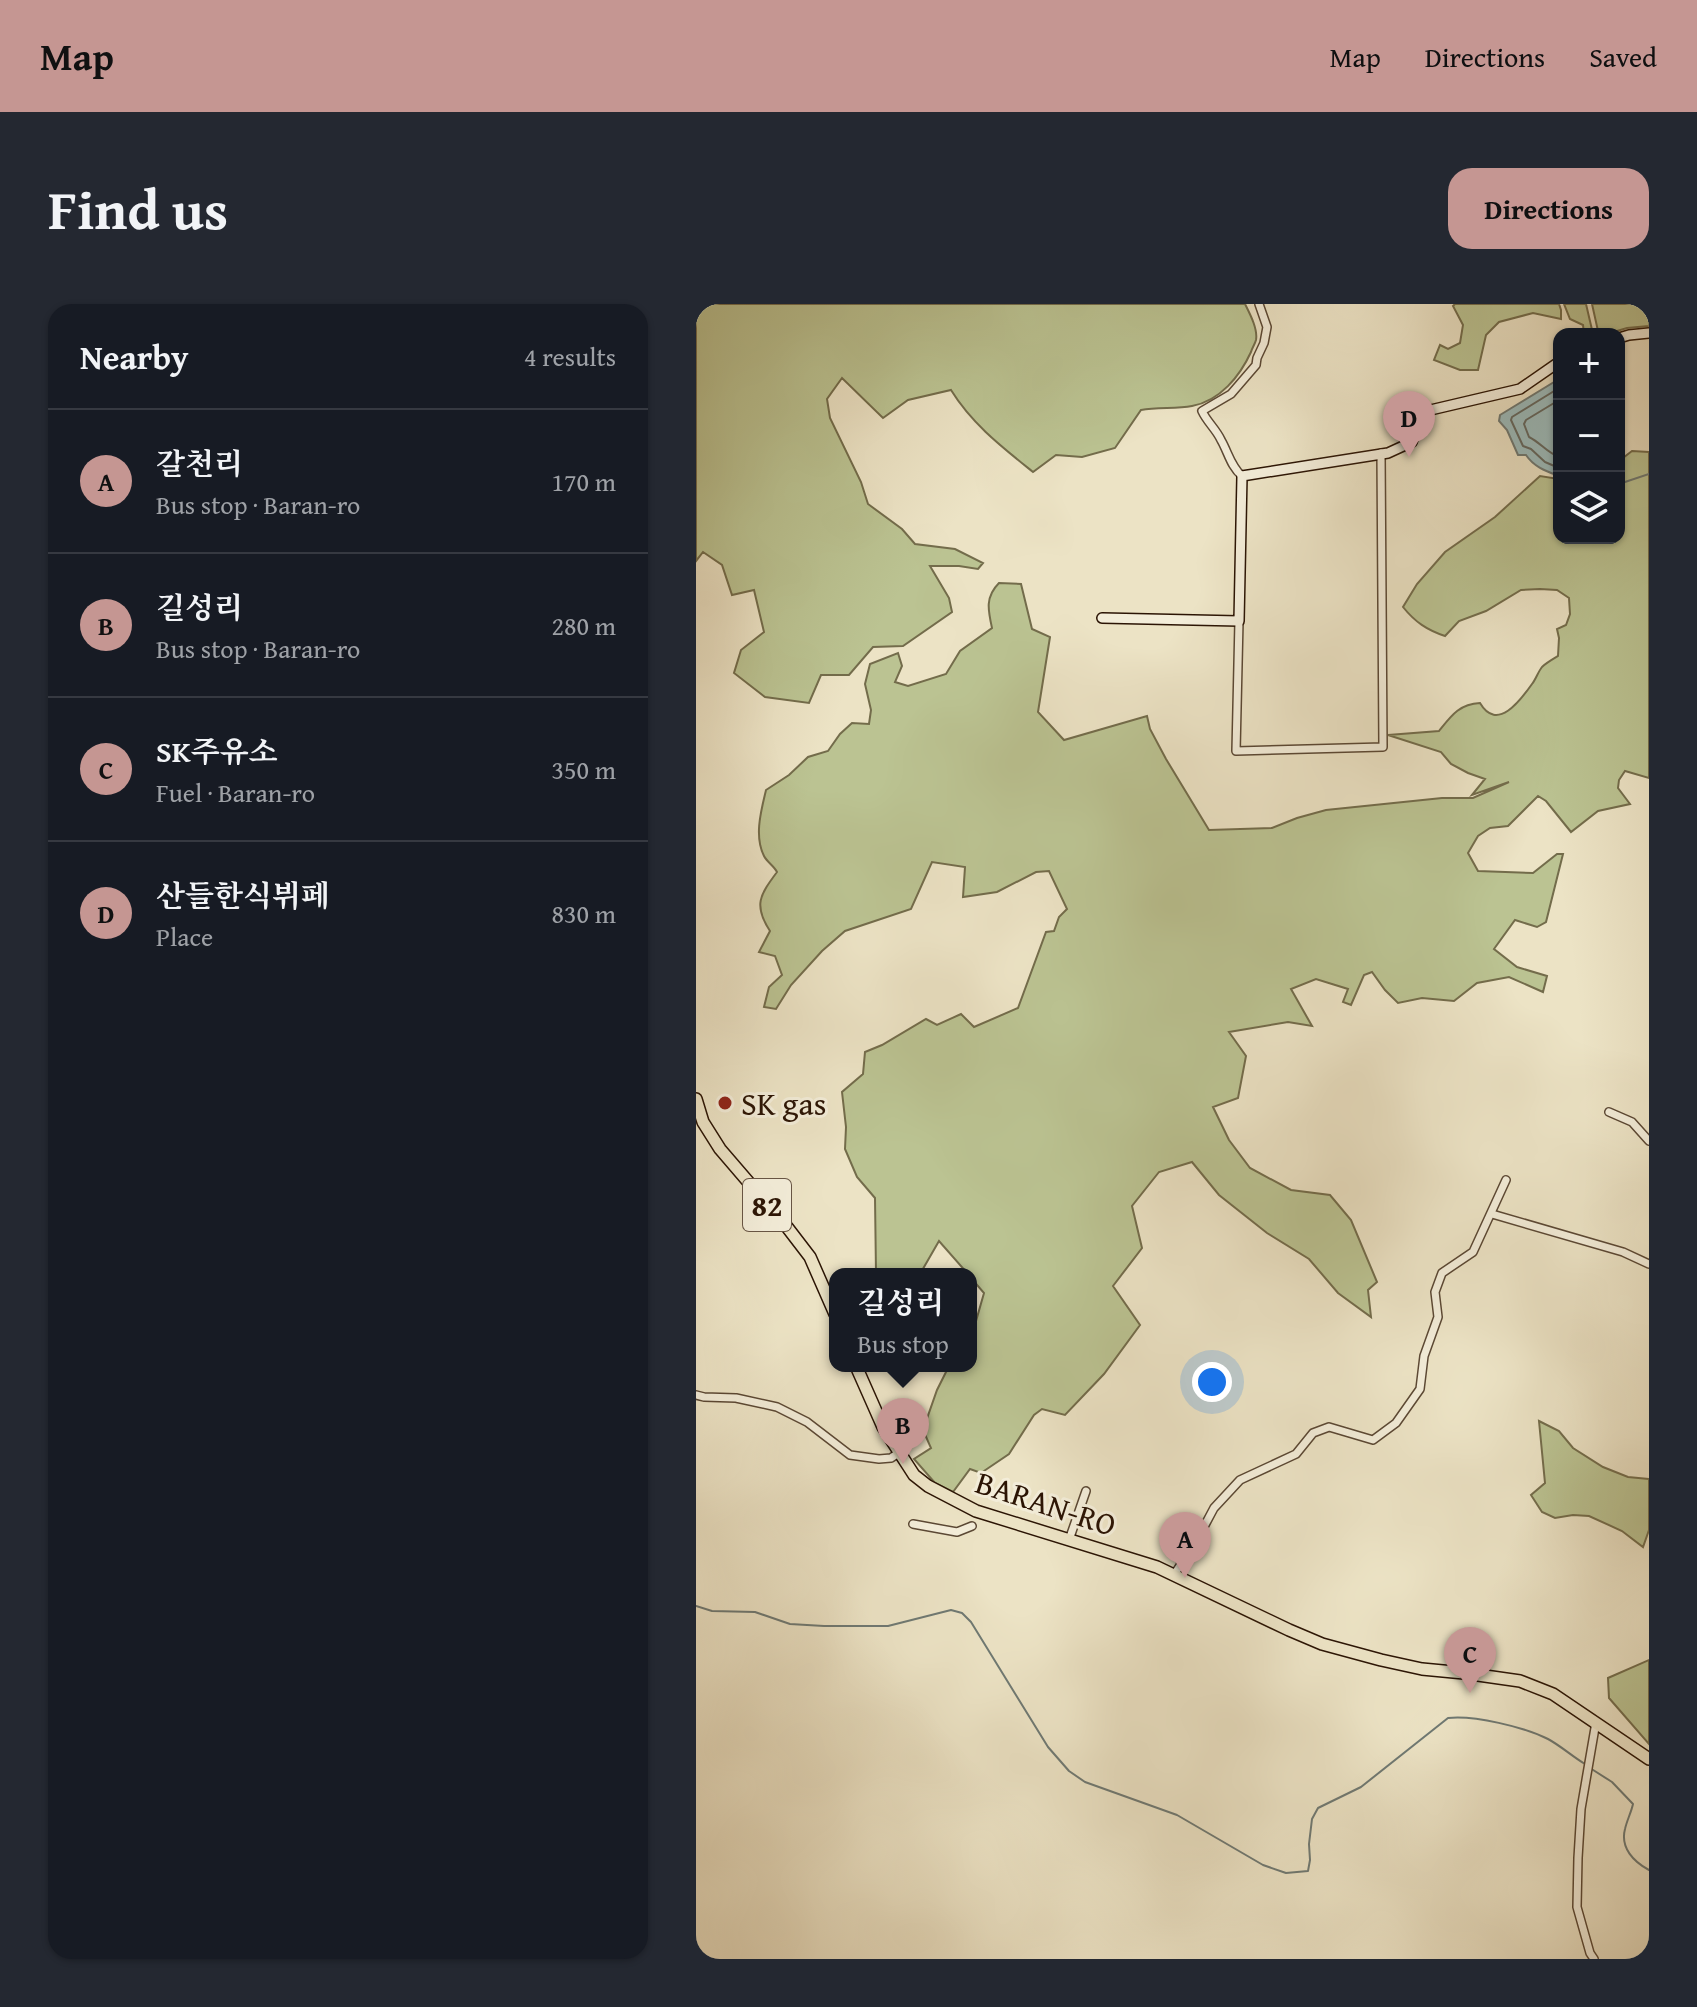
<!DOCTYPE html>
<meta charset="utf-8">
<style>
:root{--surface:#171b24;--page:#242831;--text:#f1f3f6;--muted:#9ea1a6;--line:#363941;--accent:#c59692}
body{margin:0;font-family:"Gentium Book Plus","Noto Serif KR",serif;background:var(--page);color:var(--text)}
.controls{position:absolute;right:24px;top:24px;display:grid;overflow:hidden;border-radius:16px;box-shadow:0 2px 6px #0004}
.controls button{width:72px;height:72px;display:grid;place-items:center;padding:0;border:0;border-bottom:2px solid var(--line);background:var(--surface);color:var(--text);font:40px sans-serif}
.you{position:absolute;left:516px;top:1078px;width:28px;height:28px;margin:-20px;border:6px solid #fff;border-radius:50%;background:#1a73e8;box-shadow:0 0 0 12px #1a73e833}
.badge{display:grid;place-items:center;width:52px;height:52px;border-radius:50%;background:var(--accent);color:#111;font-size:26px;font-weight:700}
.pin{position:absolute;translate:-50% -66px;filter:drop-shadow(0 2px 4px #0008)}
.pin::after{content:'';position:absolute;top:42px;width:28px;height:24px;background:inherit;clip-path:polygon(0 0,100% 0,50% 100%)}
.popup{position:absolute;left:133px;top:964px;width:148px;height:104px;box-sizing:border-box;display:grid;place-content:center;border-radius:16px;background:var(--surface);filter:drop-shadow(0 2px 6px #0005);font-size:26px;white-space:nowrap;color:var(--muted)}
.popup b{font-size:30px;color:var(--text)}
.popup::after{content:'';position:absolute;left:50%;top:100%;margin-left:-16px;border:16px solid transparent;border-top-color:var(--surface)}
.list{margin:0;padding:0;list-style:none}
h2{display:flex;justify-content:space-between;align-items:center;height:104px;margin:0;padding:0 32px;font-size:34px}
h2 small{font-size:26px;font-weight:400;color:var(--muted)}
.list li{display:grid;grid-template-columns:52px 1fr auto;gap:24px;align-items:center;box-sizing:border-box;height:144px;padding:0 32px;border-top:2px solid var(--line)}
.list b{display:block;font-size:30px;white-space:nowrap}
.list p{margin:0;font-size:26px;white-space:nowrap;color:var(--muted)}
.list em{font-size:26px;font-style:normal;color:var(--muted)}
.icon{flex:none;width:44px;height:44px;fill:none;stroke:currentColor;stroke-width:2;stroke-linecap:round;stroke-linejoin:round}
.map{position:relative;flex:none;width:953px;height:1655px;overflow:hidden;border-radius:24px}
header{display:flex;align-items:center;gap:48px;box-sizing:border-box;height:112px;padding:0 40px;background:var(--accent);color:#111}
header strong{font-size:38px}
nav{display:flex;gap:44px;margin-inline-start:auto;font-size:28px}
.intro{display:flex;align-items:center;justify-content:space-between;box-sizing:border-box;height:192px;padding:0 48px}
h1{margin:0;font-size:56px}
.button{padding:20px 36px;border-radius:24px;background:var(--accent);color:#111;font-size:28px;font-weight:700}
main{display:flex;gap:48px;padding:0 48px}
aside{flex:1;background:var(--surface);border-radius:24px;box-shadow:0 2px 6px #0004}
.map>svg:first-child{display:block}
.green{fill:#bbc392;stroke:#736c4b;stroke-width:2}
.water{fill:#9cbcbd;stroke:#6f7973;stroke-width:2}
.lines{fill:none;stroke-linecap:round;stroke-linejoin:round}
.shore{stroke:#646860;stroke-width:2}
.stream{stroke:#6f7973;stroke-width:2}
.street-casing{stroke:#5b4834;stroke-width:10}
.secondary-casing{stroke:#2b1404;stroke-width:12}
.primary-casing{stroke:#2b1404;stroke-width:14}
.street{stroke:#f3edd9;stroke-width:7}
.secondary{stroke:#f3edd9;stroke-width:9}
.primary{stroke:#ece3c5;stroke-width:11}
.poi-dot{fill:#8f2418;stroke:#f3edd9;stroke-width:3}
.labels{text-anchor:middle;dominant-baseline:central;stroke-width:6;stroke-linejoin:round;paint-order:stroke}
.shield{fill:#f3edd9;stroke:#675544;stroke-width:2}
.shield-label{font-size:30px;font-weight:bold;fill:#2b1404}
.poi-label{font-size:32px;fill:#2b1404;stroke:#f3edd9;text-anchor:start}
.street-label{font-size:32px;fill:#2b1404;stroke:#f3edd9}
</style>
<header>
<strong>Map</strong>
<nav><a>Map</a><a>Directions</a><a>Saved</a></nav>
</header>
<div class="intro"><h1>Find us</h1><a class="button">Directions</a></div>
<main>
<aside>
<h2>Nearby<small>4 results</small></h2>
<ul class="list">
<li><span class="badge">A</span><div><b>갈천리</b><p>Bus stop · Baran-ro</p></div><em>170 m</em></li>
<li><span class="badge">B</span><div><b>길성리</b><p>Bus stop · Baran-ro</p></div><em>280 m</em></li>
<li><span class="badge">C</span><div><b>SK주유소</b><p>Fuel · Baran-ro</p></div><em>350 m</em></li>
<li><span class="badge">D</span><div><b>산들한식뷔페</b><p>Place</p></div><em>830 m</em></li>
</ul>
</aside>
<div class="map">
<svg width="953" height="1655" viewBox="0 0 953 1655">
<rect width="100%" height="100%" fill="#ece3c5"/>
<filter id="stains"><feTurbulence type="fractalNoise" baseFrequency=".0025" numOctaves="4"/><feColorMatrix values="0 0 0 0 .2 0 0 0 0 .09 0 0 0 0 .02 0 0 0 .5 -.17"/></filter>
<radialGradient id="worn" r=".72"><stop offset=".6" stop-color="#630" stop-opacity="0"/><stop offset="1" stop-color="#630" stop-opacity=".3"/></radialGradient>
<path class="green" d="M0 0H549C554 10 562 25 560 36 559 40 556 44 555 48 544 72 524 97 496 102 480 105 462 103 445 106L419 144 386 153 360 151 337 168C306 143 276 120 255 86L212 96 187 114 146 74 131 95 134 114 165 178 172 200 206 225 219 240 259 245 287 259 282 265 263 262H234L253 294 256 308 207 342 177 343 153 371H125L113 399 69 393 38 369 45 346 68 328 58 286 36 291 26 261 7 248 0 257Z
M759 0H863L865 6V15L837 9 803 18 790 31 782 66H764L738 56 744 41 752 45 764 39 767 21 757 2Z
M868 0H890L897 30H888L887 21 874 15Z
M896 0H953V22L931 24 911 30H905L902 27Z
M936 147 953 148V474L929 467 923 476 922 484 934 500 902 507 875 528 850 497 842 492 812 522 794 524 782 532 772 549 782 567 837 569 861 550H867L850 618 841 623 819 616 798 645 821 663 851 672 847 688 813 673 781 679 758 697 726 694 702 699 689 686 676 668 668 671 655 701 647 698 652 685 620 675 595 685 616 722 592 718 533 728 550 752 542 794 517 803 533 836 554 864 595 886 634 891 655 916 681 978 672 986 675 1013 642 989 613 955 571 929 523 891 496 858 463 868 436 902 446 944 417 982 444 1021 408 1070 369 1111 346 1105 338 1111 313 1150 285 1169 274 1165 257 1188 239 1179 218 1155 235 1144 227 1126 241 1086 253 1062H275V1029L278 1024 288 989 275 974V970H272L243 937 224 970 180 969 179 894 161 873 149 845 150 823 146 788 167 770 169 748 186 741 230 715 241 721 265 710 278 723 322 704 350 628 358 627 363 613 371 605 353 567 340 568 301 588 267 593 269 563 236 558 215 605 149 627 126 647 95 681 80 705 68 703 73 683 86 671 79 652 63 648 74 627C57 601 64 591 81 568 78 562 71 558 68 552 58 532 65 507 70 486L93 471 112 453 132 447 144 430 156 419 173 420 175 406 169 380 174 360 202 349 206 362 199 378 212 382 250 370 264 347 296 324C292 306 289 293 303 279L325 280 336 325 354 333 342 408 368 436 451 412 454 425 470 455 513 526 576 524 601 514 630 506 746 494H777L813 478 776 491 789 475 772 469 755 460 745 448 692 431 743 427C755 412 763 400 784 399 801 428 824 397 836 380 840 375 842 368 846 363 850 359 857 355 862 352L863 334 861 325 870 321 874 310 873 294 861 286 844 285 825 286 790 307 763 317 749 332C731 326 719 318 707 303L721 280 749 248 799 213 844 172 863 175V234H923V157Z
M843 1117 863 1127 877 1144 907 1163 932 1173 953 1175V1226L947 1243 926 1227 893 1212 877 1211 859 1214 846 1208 835 1191 849 1179Z
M953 1356V1440L913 1394 912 1374Z"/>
<path class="water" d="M863 75V172C850 167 838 163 830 151H822L811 126 803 117 804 111Z"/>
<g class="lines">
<path class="shore" d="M863 84 816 113 815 116 827 142 835 145 849 158 863 164
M863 96 830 116 828 120 833 133C845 139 850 148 863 153"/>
<path class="stream" d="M923 180 953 170
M0 1302 16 1307 59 1308 94 1320 128 1322H192L255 1306 266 1309 275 1318 352 1443 373 1467 389 1478 481 1511 567 1561 590 1569 612 1567 614 1556 613 1540 616 1515 622 1504 665 1483 752 1414C778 1411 828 1423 852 1435 865 1442 877 1453 889 1460
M894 1464 916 1478 937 1500C935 1509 931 1516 929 1525 924 1544 938 1558 953 1566"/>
<g class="street-casing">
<path id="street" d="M546 172C535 163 532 148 525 136 520 125 511 118 506 107L535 90 560 61 561 54 568 39 571 23 563 0
M543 317 540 447 687 443 685 149
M913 808 936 818 953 837
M796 910 927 948 953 960
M0 1091 8 1093 40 1094 81 1103 111 1118 154 1151 183 1155 195 1154 204 1148
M217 1220 261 1228 276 1222
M373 1236 390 1187
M478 1271 502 1234 518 1204 544 1176 600 1150 617 1129 633 1123 677 1136 700 1119 724 1085 728 1052 742 1013 739 988 746 969 777 948 810 876
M898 1655 894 1649 881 1603 882 1554 885 1505 900 1418"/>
</g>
<g class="secondary-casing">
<path id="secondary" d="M923 34 933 31 953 29
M406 314 543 317 546 172 692 149 716 138 726 108 824 85 863 58"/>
</g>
<g class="primary-casing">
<path id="primary" d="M0 795 7 818 24 845 91 923 114 953 139 1010
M160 1062 187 1123 218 1171 232 1182 280 1207 461 1263 593 1326 626 1340 685 1356 726 1365 768 1369 824 1377 857 1390 953 1455"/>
</g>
<use href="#street" class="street"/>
<use href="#secondary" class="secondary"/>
<use href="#primary" class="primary"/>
</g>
<circle class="poi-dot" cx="29" cy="799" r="8"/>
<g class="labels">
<rect class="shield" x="47" y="875" width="48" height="52" rx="6"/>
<g class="shield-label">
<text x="71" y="901">82</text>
</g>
<g class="poi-label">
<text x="45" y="799">SK gas</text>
</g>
<g class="street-label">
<text transform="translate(350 1199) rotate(18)">BARAN-RO</text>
</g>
</g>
<rect width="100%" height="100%" filter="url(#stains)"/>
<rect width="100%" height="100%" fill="url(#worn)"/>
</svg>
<div class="controls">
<button>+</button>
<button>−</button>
<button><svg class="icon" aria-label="layers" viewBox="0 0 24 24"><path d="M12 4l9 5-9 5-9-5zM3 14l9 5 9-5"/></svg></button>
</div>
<div class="you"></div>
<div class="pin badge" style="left:489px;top:1274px">A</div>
<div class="pin badge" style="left:207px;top:1160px">B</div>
<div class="popup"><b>길성리</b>Bus stop</div>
<div class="pin badge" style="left:774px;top:1389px">C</div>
<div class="pin badge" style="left:713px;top:153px">D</div>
</div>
</main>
